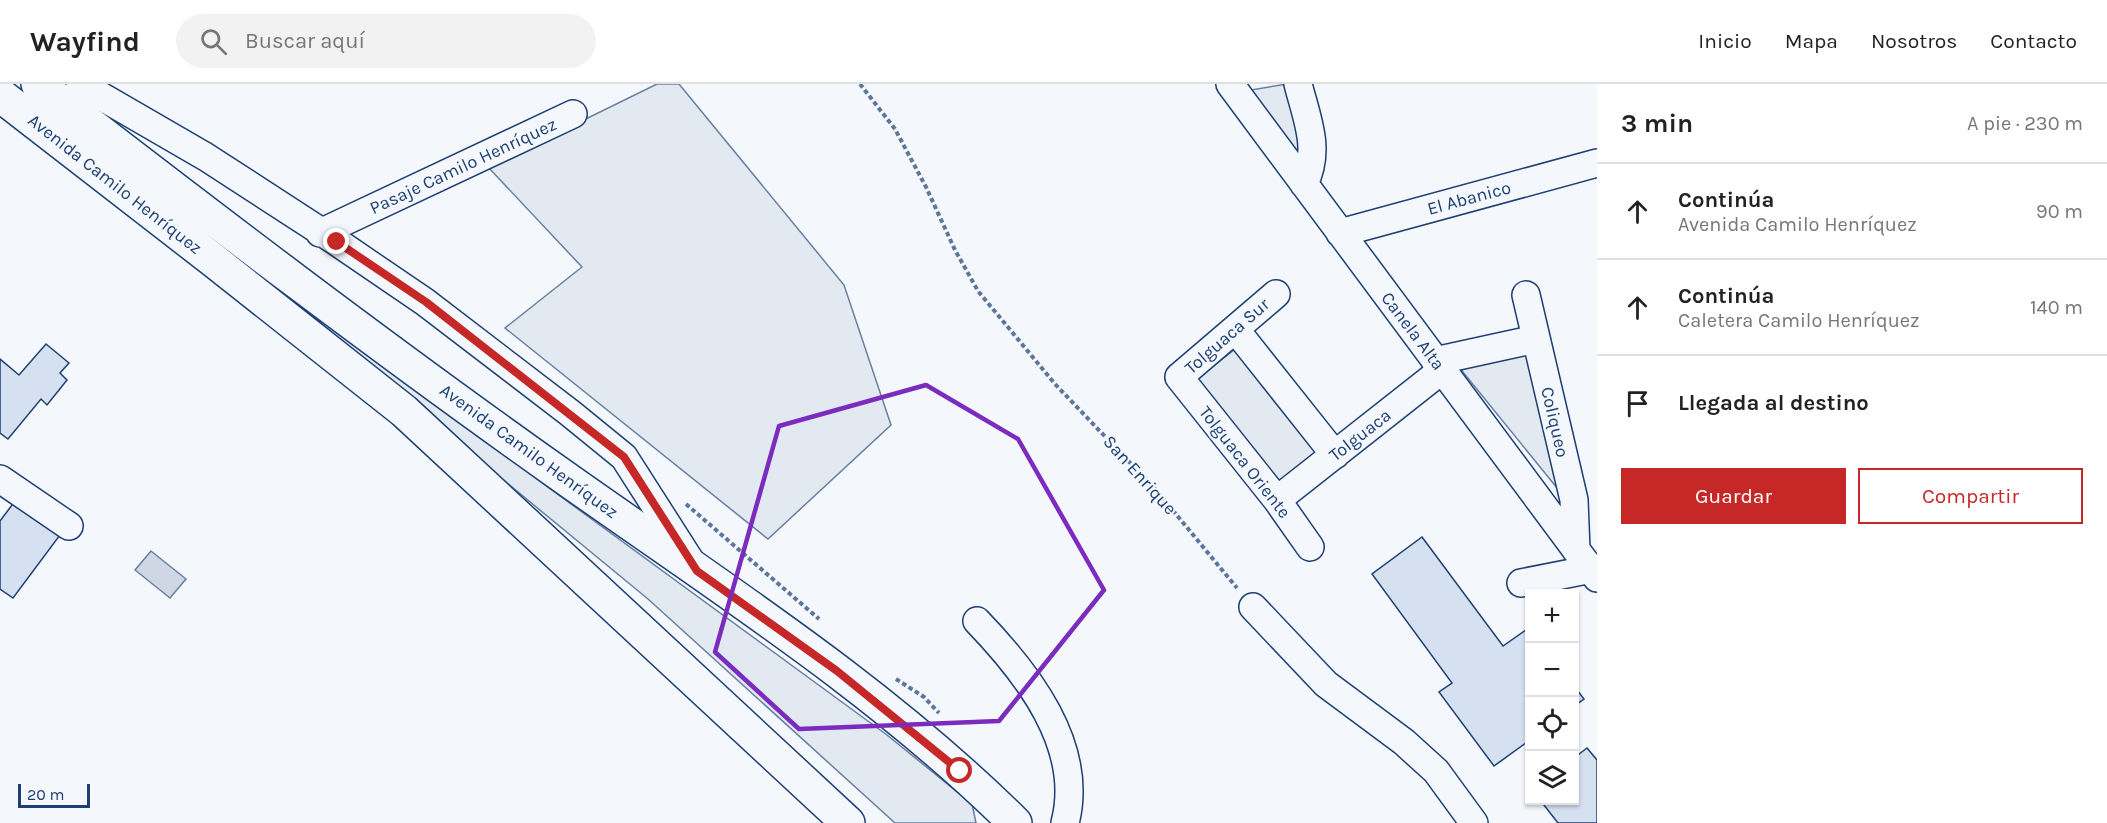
<!DOCTYPE html>
<html lang="es">
<meta charset="utf-8">
<style>
:root{--surface:#fff;--page:#f2f2f2;--text:#222;--muted:#767676;--line:#e0e0e0;--accent:#c62828}
body{margin:0;font-family:Karla,sans-serif;background:var(--page);color:var(--text)}
.controls{position:absolute;right:18px;bottom:18px;display:grid;overflow:hidden;border-radius:0px;box-shadow:0 2px 4px #0004}
.controls button{width:54px;height:54px;display:grid;place-items:center;padding:0;border:0;border-bottom:2px solid var(--line);background:var(--surface);color:var(--text);font:30px sans-serif}
.scale{position:absolute;left:18px;bottom:15px;width:72px;box-sizing:border-box;padding-left:6px;border:3px solid #1d3f73;border-top:0;font-size:16px;line-height:21px;white-space:nowrap;color:#1d3f73;-webkit-text-stroke:4px #f4f7fb;paint-order:stroke}
.stop{position:absolute;width:18px;height:18px;margin:-14px;border:4px solid #c62828;border-radius:50%;background:#fff}
.stop.end{background:#c62828;border-color:#fff;box-shadow:0 2px 6px #0008}
.list{margin:0;padding:0;list-style:none}
h2{display:flex;justify-content:space-between;align-items:center;height:78px;margin:0;padding:0 24px;font-size:26px}
h2 small{font-size:20px;font-weight:400;color:var(--muted)}
.list li{display:grid;grid-template-columns:39px 1fr auto;gap:18px;align-items:center;box-sizing:border-box;height:96px;padding:0 24px;border-top:2px solid var(--line)}
.list b{display:block;font-size:22px;white-space:nowrap}
.list p{margin:0;font-size:20px;white-space:nowrap;color:var(--muted)}
.list em{font-size:20px;font-style:normal;color:var(--muted)}
.actions{display:flex;gap:12px;padding:18px 24px}
.actions a{flex:1;padding:14px 0;border:2px solid var(--accent);border-radius:0px;text-align:center;font-size:21px;color:var(--accent)}
.actions .main{background:var(--accent);color:#fff}
.icon{flex:none;width:33px;height:33px;fill:none;stroke:currentColor;stroke-width:2;stroke-linecap:round;stroke-linejoin:round}
.map{position:relative;flex:none;width:1597px;height:739px;overflow:hidden}
header{display:flex;align-items:center;gap:36px;box-sizing:border-box;height:84px;padding:0 30px;background:var(--surface);border-bottom:2px solid var(--line)}
header strong{font-size:28px}
nav{display:flex;gap:33px;margin-inline-start:auto;font-size:21px}
.search{width:420px;height:54px;background:var(--page);display:flex;align-items:center;gap:15px;box-sizing:border-box;padding:0 21px;border-radius:33px;color:var(--muted);font-size:22px}
main{display:flex}
aside{flex:1;background:var(--surface)}
.map>svg:first-child{display:block}
.green{fill:#e3e9f0;stroke:#687fa3;stroke-width:1.5}
.water{fill:#cfd7e4;stroke:#687fa3;stroke-width:1.5}
.building{fill:#d5e0f0;stroke:#1d3f73;stroke-width:1.5}
.lines{fill:none;stroke-linecap:round;stroke-linejoin:round}
.minor-casing{stroke:#1d3f73;stroke-width:30}
.major-casing{stroke:#1d3f73;stroke-width:36}
.path{stroke:#5e769c;stroke-width:4;stroke-dasharray:4.5 3;stroke-linecap:butt}
.minor{stroke:#f4f7fb;stroke-width:27}
.major{stroke:#f4f7fb;stroke-width:33}
.route{stroke:#c62828;stroke-width:8}
.marked{fill:none;stroke:#7b2cbf;stroke-width:4.5;stroke-linejoin:round}
.labels{text-anchor:middle;dominant-baseline:central;stroke-width:4.5;stroke-linejoin:round;paint-order:stroke}
.street-label{font-size:18px;fill:#1d3f73;stroke:#f4f7fb}
</style>
<header>
<strong>Wayfind</strong>
<div class="search"><svg class="icon" aria-label="search" viewBox="0 0 24 24"><circle cx="10" cy="10" r="6"/><path d="M15 15l6 6"/></svg>Buscar aquí</div>
<nav><a>Inicio</a><a>Mapa</a><a>Nosotros</a><a>Contacto</a></nav>
</header>
<main>
<div class="map">
<svg width="1597" height="739" viewBox="0 0 1597 739">
<rect width="100%" height="100%" fill="#f4f7fb"/>
<path class="green" d="M657 0H679L844 201 891 341 768 455 505 244 582 183 488 83Z
M1287 0 1304 67 1300 74 1251 6Z
M117 78 422 311 887 651 972 720 976 739H895L648 515Z
M1238 263 1320 369 1280 404 1195 296Z
M1528 266 1562 410 1454 277Z"/>
<path class="water" d="M151 467 186 495 170 514 135 486Z"/>
<path class="building" d="M46 260 69 279 60 289 67 296 47 321 41 315 8 355 0 349V275L19 291Z
M18 413 63 447 13 514 0 505V437Z
M1422 453 1503 562 1530 543V656L1494 682 1439 608 1452 599 1372 490Z
M1574 602 1584 615 1574 622Z
M1587 664 1597 676V739H1558L1540 716H1574V674Z"/>
<g class="lines">
<g class="minor-casing">
<path id="minor" d="M80 0 206 73 337 158 425 218 570 329 624 373 693 481
M1230 0 1597 494
M1298 0C1307 35 1321 66 1304 100
M320 149 573 30
M1340 149 1597 79
M1276 210 1179 293 1277 416 1310 463
M1526 211 1574 416 1576 466
M1235 245 1335 371
M1435 277 1536 255
M0 395 69 442
M1277 416 1442 286
M1521 499 1597 484
M1253 523 1326 600 1404 658 1436 687 1474 739
M977 537C1027 589 1085 662 1065 739"/>
</g>
<g class="major-casing">
<path id="major" d="M38 0C210 133 383 265 561 391 716 501 879 604 1015 739
M0 11 213 176 404 327 848 739"/>
</g>
<path class="path" d="M860 0 895 45 926 103 955 166 978 207 1055 300 1156 406 1237 504
M686 420 819 535
M896 595 924 613 939 629"/>
<use href="#minor" class="minor"/>
<use href="#major" class="major"/>
</g>
<g class="lines">
<path class="route" d="M337 158 426 218 624 373 697 487 837 587 960 687"/>
</g>
<path class="marked" d="M926 301 1018 355 1104 506 999 637 799 645 715 568 779 342Z"/>
<g class="labels">
<g class="street-label">
<text transform="translate(463 82) rotate(-25)">Pasaje Camilo Henríquez</text>
<text transform="translate(115 100) rotate(38)">Avenida Camilo Henríquez</text>
<text transform="translate(1469 114) rotate(-15)">El Abanico</text>
<text transform="translate(1413 247) rotate(53)">Canela Alta</text>
<text transform="translate(1227 252) rotate(-41)">Tolguaca Sur</text>
<text transform="translate(1555 338) rotate(77)">Coliqueo</text>
<text transform="translate(1360 351) rotate(-38)">Tolguaca</text>
<text transform="translate(529 367) rotate(36)">Avenida Camilo Henríquez</text>
<text transform="translate(1245 378) rotate(52)">Tolguaca Oriente</text>
<text transform="translate(1140 391) rotate(48)">San Enrique</text>
</g>
</g>
</svg>
<div class="controls">
<button>+</button>
<button>−</button>
<button><svg class="icon" aria-label="locate" viewBox="0 0 24 24"><circle cx="12" cy="12" r="6"/><path d="M12 2v4M12 18v4M2 12h4M18 12h4"/></svg></button>
<button><svg class="icon" aria-label="layers" viewBox="0 0 24 24"><path d="M12 4l9 5-9 5-9-5zM3 14l9 5 9-5"/></svg></button>
</div>
<div class="scale">20 m</div>
<div class="stop" style="left:960px;top:687px"></div>
<div class="stop end" style="left:337px;top:158px"></div>
</div>
<aside>
<h2>3 min<small>A pie · 230 m</small></h2>
<ul class="list">
<li><svg class="icon" aria-label="ahead" viewBox="0 0 24 24"><path d="M12 20V5M6 11l6-6 6 6"/></svg><div><b>Continúa</b><p>Avenida Camilo Henríquez</p></div><em>90 m</em></li>
<li><svg class="icon" aria-label="ahead" viewBox="0 0 24 24"><path d="M12 20V5M6 11l6-6 6 6"/></svg><div><b>Continúa</b><p>Caletera Camilo Henríquez</p></div><em>140 m</em></li>
<li><svg class="icon" aria-label="arrive" viewBox="0 0 24 24"><path d="M6 21V4h12l-3 4 3 4H6"/></svg><div><b>Llegada al destino</b></div></li>
</ul>
<div class="actions"><a class="main">Guardar</a><a>Compartir</a></div>
</aside>
</main>
